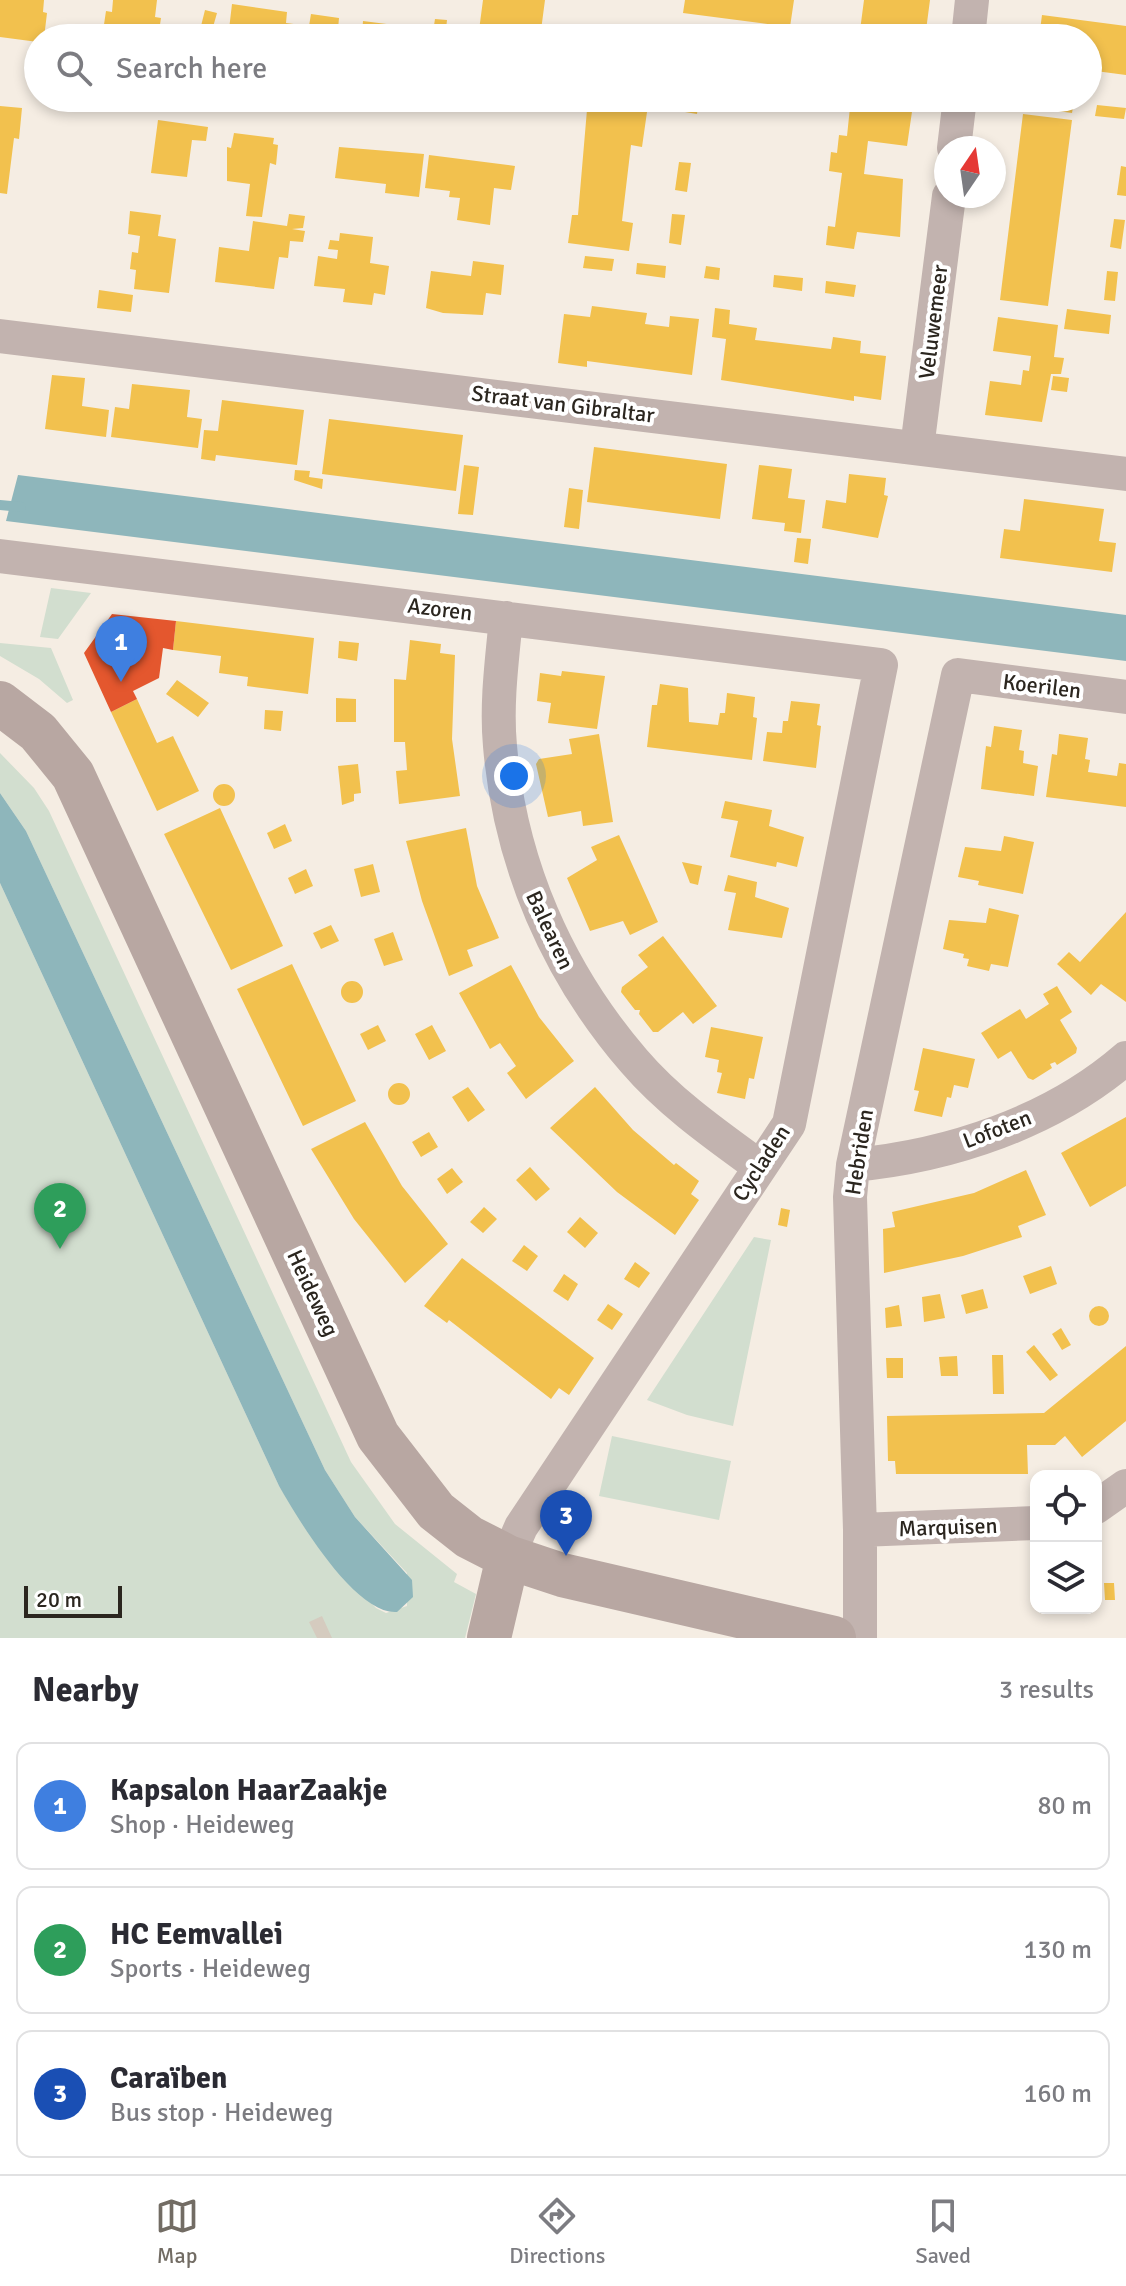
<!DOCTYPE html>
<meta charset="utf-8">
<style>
:root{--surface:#fff;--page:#f2f2f3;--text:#2b2b33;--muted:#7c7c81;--line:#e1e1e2;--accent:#726c64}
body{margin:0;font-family:Signika,sans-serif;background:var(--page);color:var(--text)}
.controls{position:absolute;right:24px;bottom:24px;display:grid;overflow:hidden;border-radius:16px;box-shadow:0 4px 12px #0003}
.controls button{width:72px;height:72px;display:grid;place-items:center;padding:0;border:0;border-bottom:2px solid var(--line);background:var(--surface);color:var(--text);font:40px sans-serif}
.compass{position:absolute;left:934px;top:136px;width:72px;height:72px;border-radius:50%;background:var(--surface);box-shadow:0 4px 12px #0003;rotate:13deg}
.scale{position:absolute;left:24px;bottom:20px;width:98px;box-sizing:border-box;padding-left:8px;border:4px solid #2b261f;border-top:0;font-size:22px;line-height:28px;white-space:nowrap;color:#2b261f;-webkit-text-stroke:6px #fff;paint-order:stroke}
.you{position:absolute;left:514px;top:776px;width:28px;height:28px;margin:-20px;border:6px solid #fff;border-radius:50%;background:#1a73e8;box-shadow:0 0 0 12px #1a73e833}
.badge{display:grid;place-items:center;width:52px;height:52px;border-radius:50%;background:var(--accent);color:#fff;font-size:26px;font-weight:700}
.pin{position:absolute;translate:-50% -66px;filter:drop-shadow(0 2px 4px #0008)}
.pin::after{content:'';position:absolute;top:42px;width:28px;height:24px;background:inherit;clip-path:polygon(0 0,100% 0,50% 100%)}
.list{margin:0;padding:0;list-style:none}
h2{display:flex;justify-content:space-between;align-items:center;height:104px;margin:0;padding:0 32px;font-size:34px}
h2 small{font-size:26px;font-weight:400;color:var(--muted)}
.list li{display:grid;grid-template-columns:52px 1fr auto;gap:24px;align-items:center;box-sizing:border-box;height:128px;margin:0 16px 16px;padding:0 16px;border:2px solid var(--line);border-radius:16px}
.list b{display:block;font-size:30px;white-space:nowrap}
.list p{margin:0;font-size:26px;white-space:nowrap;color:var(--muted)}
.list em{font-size:26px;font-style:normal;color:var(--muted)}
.icon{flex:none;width:44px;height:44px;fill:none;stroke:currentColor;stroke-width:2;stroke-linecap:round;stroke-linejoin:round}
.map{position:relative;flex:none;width:1126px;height:1638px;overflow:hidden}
.search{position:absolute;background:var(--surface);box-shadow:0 4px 12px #0003;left:24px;right:24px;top:24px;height:88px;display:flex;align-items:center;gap:20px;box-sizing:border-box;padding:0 28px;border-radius:44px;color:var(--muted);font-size:30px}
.sheet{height:536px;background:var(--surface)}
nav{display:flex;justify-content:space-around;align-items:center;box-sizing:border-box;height:112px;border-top:2px solid var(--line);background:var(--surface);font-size:22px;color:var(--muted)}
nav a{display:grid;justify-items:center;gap:4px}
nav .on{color:var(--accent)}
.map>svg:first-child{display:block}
.green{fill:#d2decf}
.water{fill:#8eb6bb}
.homes{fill:#f2c14e}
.shops{fill:#e4572e}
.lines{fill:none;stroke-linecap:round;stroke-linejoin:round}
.stream{stroke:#8eb6bb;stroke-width:10}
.building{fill:#d5cbbf}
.street{stroke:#c2b3af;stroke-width:34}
.secondary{stroke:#b8a7a2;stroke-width:44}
.labels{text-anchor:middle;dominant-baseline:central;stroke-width:8;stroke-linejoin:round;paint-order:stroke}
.street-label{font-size:22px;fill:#2b261f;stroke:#fff}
</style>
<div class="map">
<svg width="1126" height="1638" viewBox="0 0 1126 1638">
<rect width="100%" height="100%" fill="#f5ede3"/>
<path class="green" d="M51 588 91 593 58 639 40 637Z
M0 643 51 648 73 700 67 703 39 679 0 656Z
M0 753 34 788 49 811 351 1462 395 1524 457 1574 454 1582 476 1594 465 1638H0V883L279 1486 317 1545 376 1608 386 1613 407 1606V1573L355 1517 325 1470 26 831 0 793Z
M754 1237 771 1240 733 1426 687 1415 647 1400Z
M612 1436 731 1461 719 1520 599 1496Z"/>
<path class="water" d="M18 475 1126 615V661L6 521Z
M0 793 26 831 325 1470 355 1517 412 1580 413 1597 397 1612C355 1615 298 1519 279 1486L0 883Z"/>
<path class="homes" d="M0 0H44L43 12 47 13 44 38H38V42L0 37Z
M113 0H157L155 17 161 18 158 38H102L106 11 112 12Z
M483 0H545L540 38H478Z
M685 0H794L790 27 683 13Z
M864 0H930L925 38H859Z
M232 4 287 12 286 23 309 26 311 14 339 18 338 29 362 33 363 21 418 28 417 38H228Z
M205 10 217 13 213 27 211 38H198Z
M1042 15 1126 26V75L1088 70V38H1030L1032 30H1040Z
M435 19 447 20 445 38H432Z
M588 98H649L642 147 631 145 622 221 633 223 629 251 568 243 572 215H578Z
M687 98H699L697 114 685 112Z
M851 98H914L907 146 868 141 864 174 903 179 900 237 857 232 854 249 826 245 828 226 835 227 842 173 829 171 831 152 837 153 839 135 847 136Z
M1045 98 1074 102 1072 113 1043 109Z
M1097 105 1126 108 1124 119 1095 116Z
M0 106 22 108 19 139 14 138 7 194 0 193Z
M1023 114 1072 120 1048 306 1000 300Z
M158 120 208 127 206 141 192 140 187 177 151 173Z
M234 133 274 138 273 144 278 145 276 165 270 163 262 217 246 216 250 184 227 181V147L231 148Z
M339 147 424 154 419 197 385 193 386 184 335 178Z
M429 155 515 166 511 190 494 188 490 225 457 220 460 198 449 197 450 191 425 188Z
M679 162 691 163 687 192 675 190Z
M1121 166 1126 167V196L1117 195Z
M130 211 161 215 158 236 176 239 169 293 134 289 136 270 130 269 132 252 138 253 140 236 128 234Z
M289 214 305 216 303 228 292 229 305 231 303 242 290 241 288 258 279 257 274 289 215 282 219 247 249 251 253 221 287 226Z
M672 214 685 215 681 245 669 243Z
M1114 219 1125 220 1121 249 1110 247Z
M340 233 373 237 370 263 389 266 385 295 374 293 372 305 343 302 345 289 314 286 318 256 337 259 338 250 328 249 330 240 339 241Z
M585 256 614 259 612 271 583 268Z
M473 261 504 265 501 295 486 293 483 315 443 313 426 308 431 271 471 276Z
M637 263 666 266 665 278 636 274Z
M706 266 720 268 719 280 704 278Z
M1107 271 1118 272 1115 301 1104 300Z
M774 275 803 278 802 291 773 287Z
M826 281 856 285 854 297 825 293Z
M99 290 133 295 131 312 97 308Z
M592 306 647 313 645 324 669 327 670 316 699 319 692 375 587 361V367L558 363 564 314 590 317Z
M715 308 730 310 729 324 757 328 755 340 831 349 833 337 861 341 860 353 886 356 881 400 854 396V401L721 380 726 339 712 337Z
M1067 309 1111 315 1109 334 1064 329Z
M998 317 1058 325 1054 357 1064 358 1061 374H1051L1042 422 985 415 990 381 1021 385 1023 370 1029 371 1031 356 993 351Z
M52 375 85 378 82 406 109 410 106 437 45 429Z
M1053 376 1069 378 1067 392 1051 390Z
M132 384 190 390 187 417 202 419 198 448 111 437 115 407 129 409Z
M222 400 304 410 297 465 216 455 215 461 201 459 204 430 218 431Z
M329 419 463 435 456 491 322 474Z
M594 447 727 464 720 519 587 502Z
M464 465 479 467 473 515 458 514Z
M759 465 792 469 788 498 805 500 801 533 784 531 785 523 752 519Z
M295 470 310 471 309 477 323 479 322 489 294 480Z
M849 474 886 478 884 495 888 496 878 538 822 528 826 500 846 503Z
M569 488 583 490 579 529 564 527Z
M1024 499 1104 509 1099 541 1116 543 1112 572 1000 558 1004 529 1020 531Z
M797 538 811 539 808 564 794 562Z
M176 621 314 638 308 694 247 686 248 677 219 673 221 656 173 650Z
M410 640 441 644 440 653 455 655 452 739 460 796 399 804 396 771 407 770 405 742H394V679L406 680Z
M339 641 359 643 357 661 338 658Z
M562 671 605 676 597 729 548 723 551 703 537 701 540 673 561 676Z
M177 680 209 703 198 717 166 694Z
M660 684 688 688 689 722 718 725 720 713H725L727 693 755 697 753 717 757 718 752 760 647 747 652 705H657Z
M336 698 356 699V722H336Z
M137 699 157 743 173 736 199 791 157 811 111 712Z
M791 701 820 704 817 725 821 726 816 768 763 761 767 732 782 733 783 721H788Z
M265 710 283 711 281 731 264 729Z
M994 726 1022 730 1019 750 1024 751 1023 763 1038 766 1034 796 981 789 986 746 991 747Z
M599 734 613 822 583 826 581 811 548 817 536 764 539 759 572 754 569 739Z
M1059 734 1088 738 1085 759 1090 760 1088 772 1117 776 1119 763 1126 764V807L1046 797 1052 754 1057 755Z
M358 764 361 793 354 794V801L342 805 338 766Z
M213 795a11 11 0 1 1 22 0a11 11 0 1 1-22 0Z
M725 801 772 810 769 826 804 837 797 867 777 862 776 867 730 857 738 821 721 818Z
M220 808 283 946 231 970 164 834Z
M285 824 292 841 274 849 267 833Z
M466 828 477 886 499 938 467 950 473 966 449 976 422 901 406 841Z
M619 835 658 922 630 935 623 921 590 931 567 878 597 860 591 847Z
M1004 836 1034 842 1023 894 978 885 979 881 958 877 965 847 1001 851Z
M682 862 702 866 698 885 690 883Z
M373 864 380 892 361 897 354 869Z
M306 869 313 886 295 894 288 878Z
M728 875 757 882 755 897 789 908 782 938 728 930 736 893 724 891Z
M989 908 1019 915 1008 967 991 964 989 971 967 966 969 959 963 958 964 954 943 949 949 920 986 923Z
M1126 912V1002L1101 984 1091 995 1057 964 1069 952 1080 962Z
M331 925 339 941 321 949 313 933Z
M393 932 403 960 384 966 374 939Z
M663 936 717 1006 693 1024 683 1012 658 1032H653L639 1014 640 1010H635L621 992 622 987 648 967 638 955Z
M292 964 356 1101 303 1126 237 989Z
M511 965 539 1017 574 1061 526 1099 507 1073 516 1066 500 1043 490 1049 459 993Z
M341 992a11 11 0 1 1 22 0a11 11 0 1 1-22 0Z
M1057 986 1072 1012 1060 1020 1077 1048 1076 1053 1057 1065 1055 1062 1050 1064 1052 1068 1033 1080 1028 1078 1011 1051 998 1059 981 1033 1020 1009 1026 1019 1049 1004 1043 994Z
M378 1025 386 1041 368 1050 360 1034Z
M432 1025 446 1051 429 1060 415 1034Z
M711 1027 763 1037 754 1079 749 1078 745 1099 717 1093 722 1073 717 1072 719 1060 705 1057Z
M923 1048 975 1059 968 1088 954 1085 951 1098 947 1097 942 1117 914 1111 919 1091 914 1090Z
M388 1094a11 11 0 1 1 22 0a11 11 0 1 1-22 0Z
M468 1087 485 1110 468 1122 452 1097Z
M595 1087 633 1130 674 1165 676 1163 699 1181 691 1194 699 1200 675 1235 617 1192 550 1128Z
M1126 1117V1186L1090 1207 1061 1153Z
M365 1122 402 1186 448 1244 405 1283 354 1219 311 1149Z
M429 1132 438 1147 421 1157 412 1142Z
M530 1167 550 1189 536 1201 516 1180Z
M452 1168 463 1182 447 1194 437 1179Z
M1026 1170 1046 1215 1018 1226 1022 1237 963 1256 884 1273 883 1229 895 1227 892 1212 974 1193Z
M484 1207 497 1219 483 1233 470 1222Z
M781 1208 790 1210 787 1227 778 1225Z
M580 1217 598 1233 585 1248 567 1232Z
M524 1245 538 1256 527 1271 512 1261Z
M462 1258 594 1358 569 1395 559 1388 551 1399 449 1320 447 1323 424 1306Z
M635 1262 650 1273 639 1288 624 1279Z
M1051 1266 1057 1284 1030 1294 1023 1276Z
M564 1274 578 1284 568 1301 553 1291Z
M983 1289 988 1308 966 1314 961 1295Z
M940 1294 945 1318 924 1322 922 1297Z
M608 1304 623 1314 612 1330 597 1320Z
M899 1305 902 1326 886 1328 885 1308Z
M1089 1316a10 10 0 1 1 20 0a10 10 0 1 1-20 0Z
M1061 1328 1071 1345 1062 1350 1052 1334Z
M1034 1345 1058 1375 1050 1381 1026 1352Z
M1126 1346V1421L1082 1457 1065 1436 1055 1445H1027L1028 1474H896L895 1461H888L887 1416 1044 1413Z
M992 1355H1003L1004 1394H993Z
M957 1356 958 1376H941L939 1357Z
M886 1358H903V1378H887Z
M1104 1583H1114L1115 1600H1105Z"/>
<path class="shops" d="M112 614 176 621 173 650 163 648 159 678 133 691 137 699 111 712 84 653Z"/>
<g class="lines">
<path class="stream" d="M0 505 21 507"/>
</g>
<path class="building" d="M322 1616 332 1638H317L309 1622Z"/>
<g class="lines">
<path class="street" d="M968 38 972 0
M954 148 960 98
M0 336 1126 474
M917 448 949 196
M0 556 881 665 789 1124 521 1527 508 1557
M506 618C502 660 496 704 500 746 510 863 557 972 634 1061 670 1103 716 1135 760 1167
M853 1165C950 1156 1052 1122 1126 1058
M1096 1507 1126 1486
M860 1530 1036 1523
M860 1638V1530L850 1197 853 1165 958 675 1126 697"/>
<path class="secondary" d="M0 703 38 732 73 775 378 1436 436 1511 469 1537 508 1557 562 1575 834 1638
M489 1638 508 1557"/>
</g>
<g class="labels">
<g class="street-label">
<text transform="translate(933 322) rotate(-83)">Veluwemeer</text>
<text transform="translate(563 404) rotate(7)">Straat van Gibraltar</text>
<text transform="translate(440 609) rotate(7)">Azoren</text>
<text transform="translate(1042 686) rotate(7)">Koerilen</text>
<text transform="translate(550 930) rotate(65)">Balearen</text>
<text transform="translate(997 1129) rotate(-21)">Lofoten</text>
<text transform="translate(859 1152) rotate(-81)">Hebriden</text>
<text transform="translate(761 1163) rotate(-57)">Cycladen</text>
<text transform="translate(313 1293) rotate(65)">Heideweg</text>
<text transform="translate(948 1527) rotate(-2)">Marquisen</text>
</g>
</g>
</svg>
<div class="controls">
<button><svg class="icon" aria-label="locate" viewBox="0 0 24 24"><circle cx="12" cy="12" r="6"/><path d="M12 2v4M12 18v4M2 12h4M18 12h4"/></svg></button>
<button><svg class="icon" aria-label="layers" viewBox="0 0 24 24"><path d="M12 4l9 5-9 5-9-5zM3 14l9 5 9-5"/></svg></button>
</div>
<svg class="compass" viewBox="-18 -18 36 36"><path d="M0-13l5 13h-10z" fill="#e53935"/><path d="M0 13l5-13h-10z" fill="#7c7c81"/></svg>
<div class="scale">20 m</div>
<div class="you"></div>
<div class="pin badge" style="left:121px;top:682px;background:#3f7fe0">1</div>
<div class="pin badge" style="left:60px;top:1249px;background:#2e9e5b">2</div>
<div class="pin badge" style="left:566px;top:1556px;background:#1a4fb4">3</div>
<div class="search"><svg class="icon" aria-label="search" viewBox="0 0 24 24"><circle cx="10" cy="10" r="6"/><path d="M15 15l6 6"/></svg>Search here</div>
</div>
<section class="sheet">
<h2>Nearby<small>3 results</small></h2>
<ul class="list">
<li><span class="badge" style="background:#3f7fe0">1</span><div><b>Kapsalon HaarZaakje</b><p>Shop · Heideweg</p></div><em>80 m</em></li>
<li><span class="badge" style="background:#2e9e5b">2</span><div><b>HC Eemvallei</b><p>Sports · Heideweg</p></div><em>130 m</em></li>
<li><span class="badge" style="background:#1a4fb4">3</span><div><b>Caraïben</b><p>Bus stop · Heideweg</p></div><em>160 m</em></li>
</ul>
</section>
<nav>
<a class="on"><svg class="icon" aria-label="map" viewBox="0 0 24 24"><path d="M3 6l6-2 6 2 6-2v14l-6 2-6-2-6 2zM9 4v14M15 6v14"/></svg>Map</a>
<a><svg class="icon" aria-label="directions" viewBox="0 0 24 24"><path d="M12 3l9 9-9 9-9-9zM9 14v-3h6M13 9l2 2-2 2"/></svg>Directions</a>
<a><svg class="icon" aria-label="saved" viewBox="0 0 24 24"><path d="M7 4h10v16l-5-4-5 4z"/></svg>Saved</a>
</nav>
